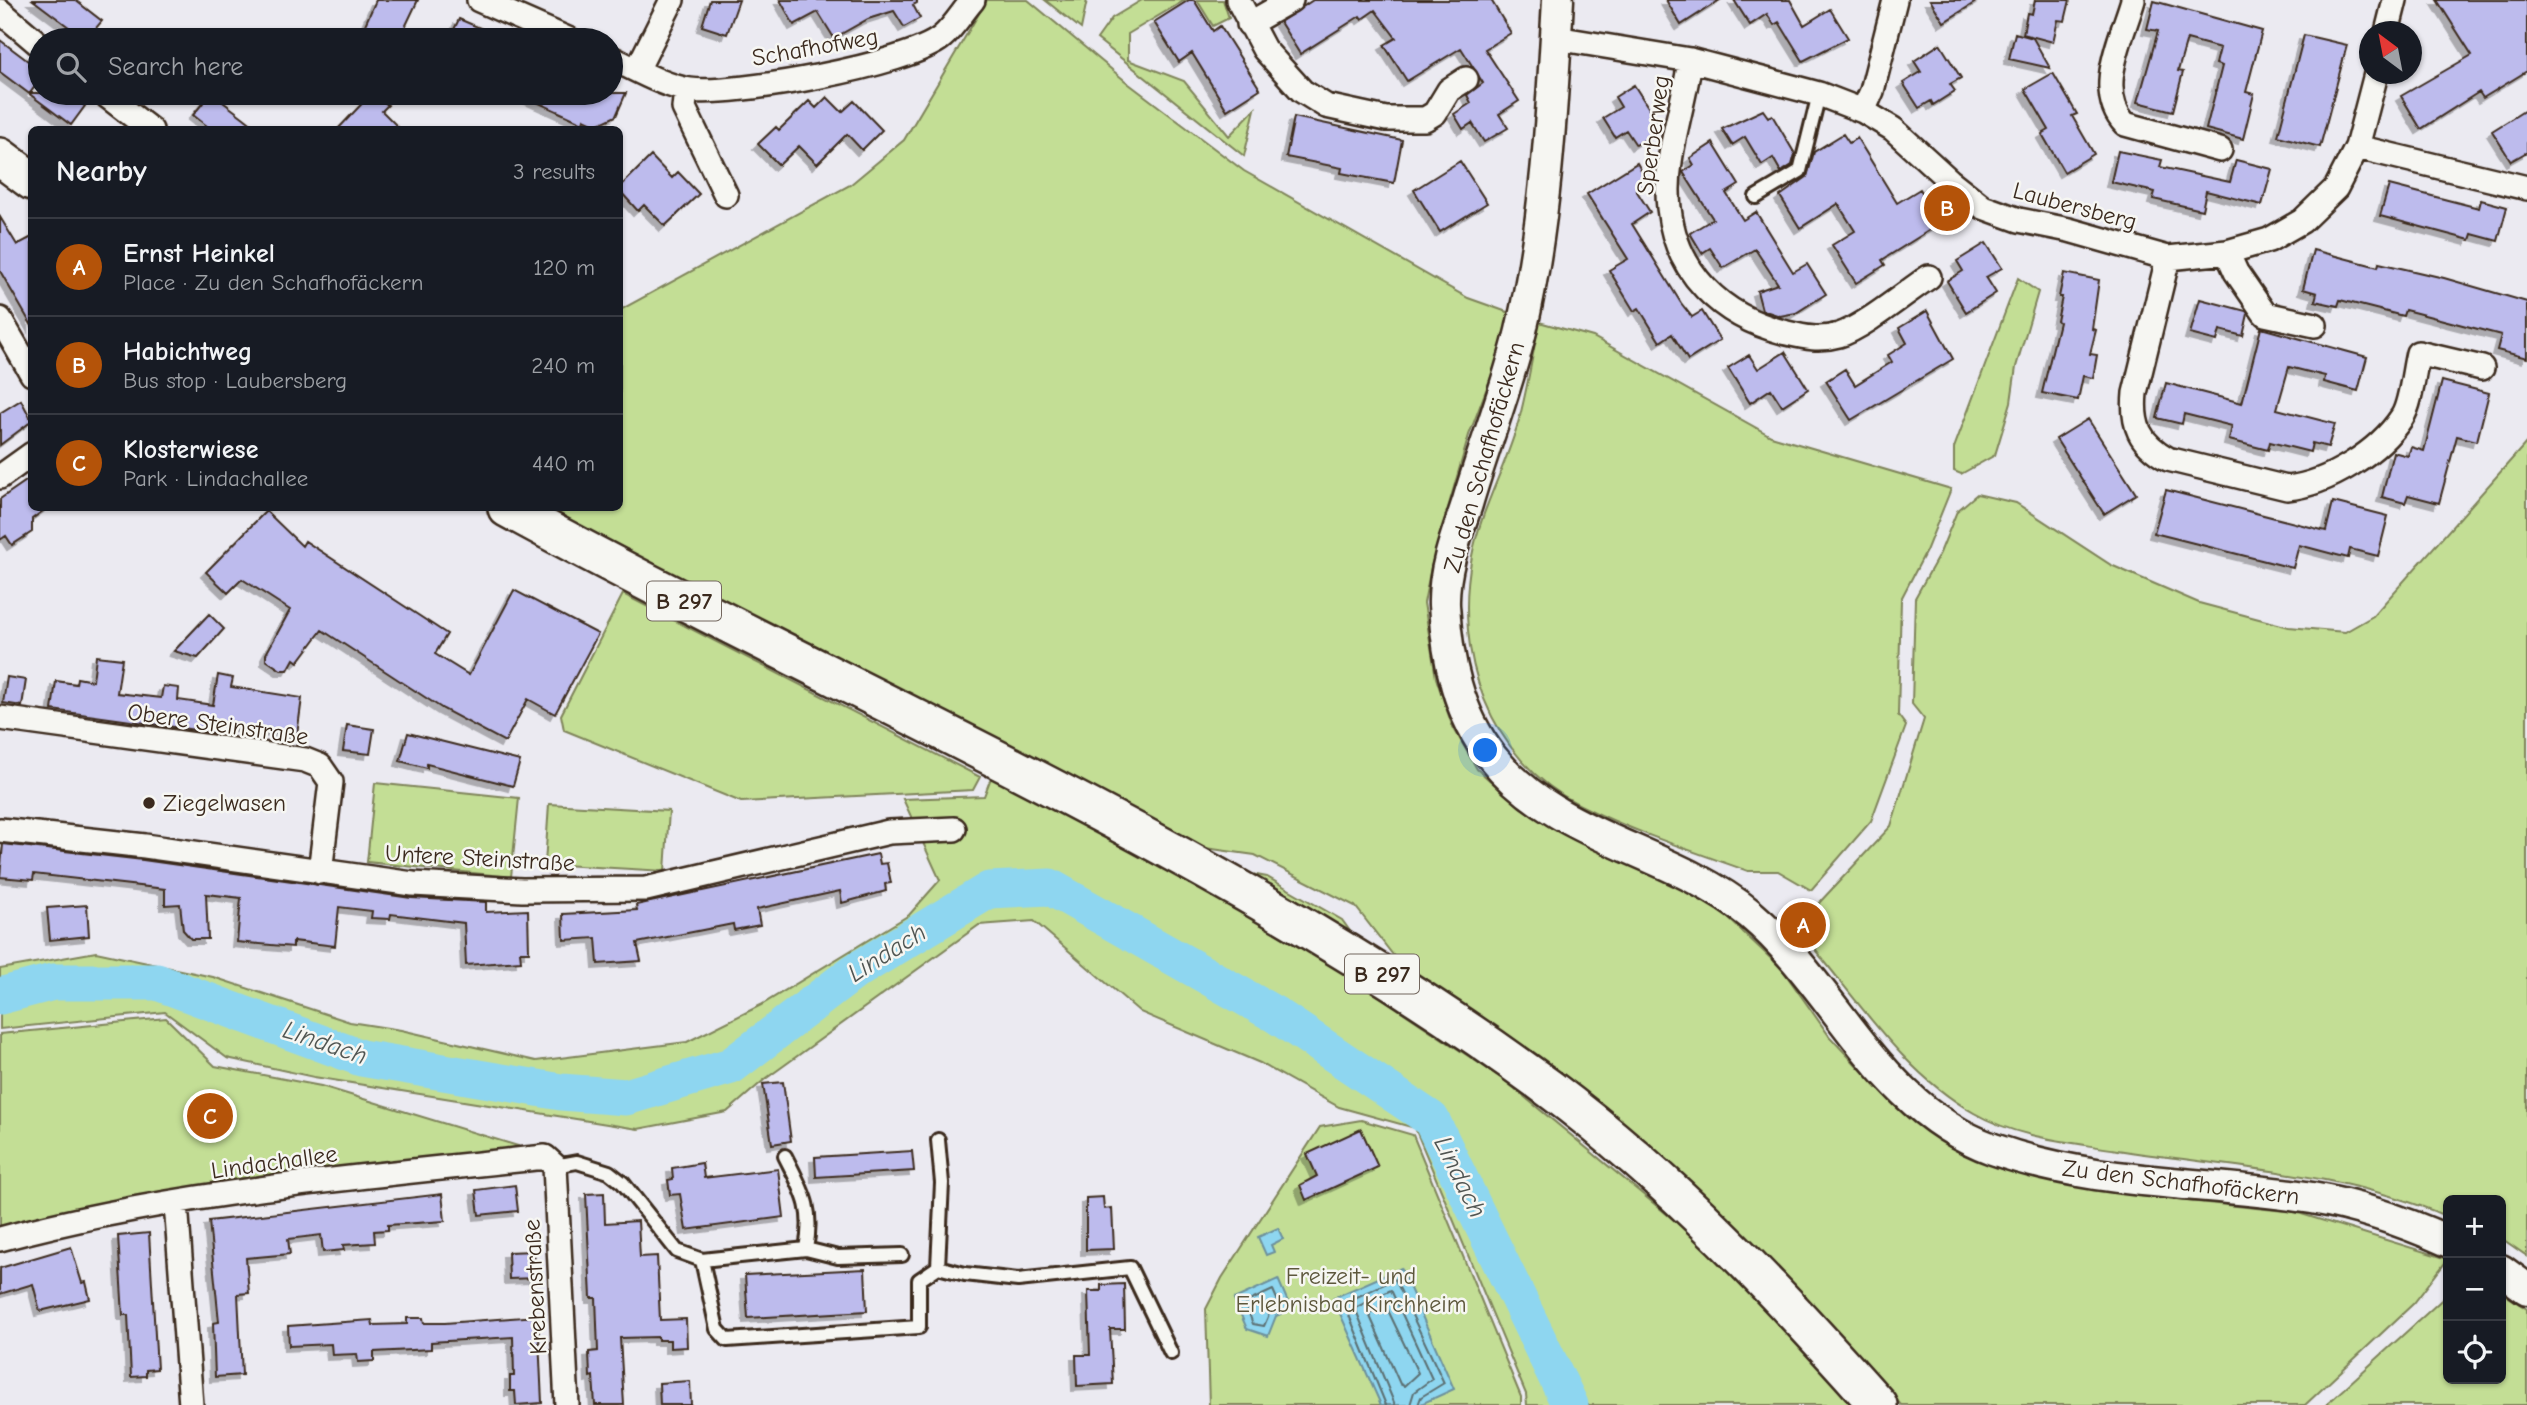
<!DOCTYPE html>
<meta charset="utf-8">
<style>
:root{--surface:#171b24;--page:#20242c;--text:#f1f3f6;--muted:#9ea1a6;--line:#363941;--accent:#b45309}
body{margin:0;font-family:"Comic Neue",sans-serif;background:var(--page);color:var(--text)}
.controls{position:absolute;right:21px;bottom:21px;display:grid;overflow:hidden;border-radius:10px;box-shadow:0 2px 5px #0004}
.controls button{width:63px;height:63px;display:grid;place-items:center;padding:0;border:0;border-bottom:2px solid var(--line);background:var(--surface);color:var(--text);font:35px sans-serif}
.compass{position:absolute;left:2359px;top:21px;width:63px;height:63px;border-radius:50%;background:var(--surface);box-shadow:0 2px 5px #0004;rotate:328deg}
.you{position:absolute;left:1486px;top:751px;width:24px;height:24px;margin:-18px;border:5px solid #fff;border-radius:50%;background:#1a73e8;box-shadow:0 0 0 10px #1a73e833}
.badge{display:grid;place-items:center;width:46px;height:46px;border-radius:50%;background:var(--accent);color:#fff;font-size:23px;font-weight:700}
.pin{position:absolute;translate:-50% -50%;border:4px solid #fff;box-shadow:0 2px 7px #0006}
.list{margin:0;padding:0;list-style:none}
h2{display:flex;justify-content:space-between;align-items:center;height:91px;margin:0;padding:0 28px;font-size:30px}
h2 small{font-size:23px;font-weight:400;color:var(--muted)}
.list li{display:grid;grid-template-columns:46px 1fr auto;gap:21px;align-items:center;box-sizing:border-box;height:98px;padding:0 28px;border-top:2px solid var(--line)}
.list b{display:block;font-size:26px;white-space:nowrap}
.list p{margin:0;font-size:23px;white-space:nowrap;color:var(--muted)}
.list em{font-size:23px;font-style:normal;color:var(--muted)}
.icon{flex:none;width:38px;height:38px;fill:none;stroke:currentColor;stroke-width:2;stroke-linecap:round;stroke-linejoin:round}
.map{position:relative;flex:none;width:2527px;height:1405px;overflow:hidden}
.search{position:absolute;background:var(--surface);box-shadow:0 2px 5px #0004;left:28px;top:28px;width:595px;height:77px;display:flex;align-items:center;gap:18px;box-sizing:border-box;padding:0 24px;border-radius:38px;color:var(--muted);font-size:26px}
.panel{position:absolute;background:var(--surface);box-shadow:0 2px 5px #0004;left:28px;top:126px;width:595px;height:385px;border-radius:10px}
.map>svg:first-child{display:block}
.green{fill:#c3de95;stroke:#7f845a;stroke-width:2}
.water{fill:#8ed6f0;stroke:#6d919c;stroke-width:2}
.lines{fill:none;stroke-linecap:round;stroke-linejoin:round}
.shore{stroke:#5c6f72;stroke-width:2}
.river{stroke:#8ed6f0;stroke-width:37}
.building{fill:#bdbbed;stroke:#3b2a1e;stroke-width:2;filter:url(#shadow)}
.service-casing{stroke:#3b2a1e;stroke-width:18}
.minor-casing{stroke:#3b2a1e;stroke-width:28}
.tertiary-casing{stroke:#3b2a1e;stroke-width:35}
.primary-casing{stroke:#3b2a1e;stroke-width:42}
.service{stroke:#f6f6f2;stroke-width:12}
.minor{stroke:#f6f6f2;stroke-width:23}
.tertiary{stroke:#f6f6f2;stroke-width:30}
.primary{stroke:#f6f6f2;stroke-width:37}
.poi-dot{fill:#3b2a1e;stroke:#f6f6f2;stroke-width:2.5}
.labels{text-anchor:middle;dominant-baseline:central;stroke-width:5;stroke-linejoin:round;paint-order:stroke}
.shield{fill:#f6f6f2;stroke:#73675e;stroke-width:2}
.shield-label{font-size:23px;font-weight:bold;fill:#3b2a1e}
.street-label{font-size:24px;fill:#3b2a1e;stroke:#f6f6f2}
.poi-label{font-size:24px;fill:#3b2a1e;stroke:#f6f6f2;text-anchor:start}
.park-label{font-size:24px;fill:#5d573c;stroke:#f6f6f2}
.water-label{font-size:26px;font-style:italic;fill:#505552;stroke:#f6f6f2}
</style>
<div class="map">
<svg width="2527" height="1405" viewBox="0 0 2527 1405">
<defs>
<filter id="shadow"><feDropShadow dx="-5" dy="5" stdDeviation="0" flood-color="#0004"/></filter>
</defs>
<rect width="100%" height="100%" fill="#ebeaf1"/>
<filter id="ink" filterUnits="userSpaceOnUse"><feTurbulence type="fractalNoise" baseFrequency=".0143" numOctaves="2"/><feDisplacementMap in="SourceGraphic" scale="14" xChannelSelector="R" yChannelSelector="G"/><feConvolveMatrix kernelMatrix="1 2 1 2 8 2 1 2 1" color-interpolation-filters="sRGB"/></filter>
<g filter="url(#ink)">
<path class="green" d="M987 0H1028L1129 84 1244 171 1468 298 1510 313 1508 332 1469 435 1431 567 1424 603 1436 678 1452 725 1477 769 1521 808 1601 853 1688 890 1726 916 1782 969 1830 1037 1895 1106 1952 1145 2024 1175 2149 1197 2295 1212 2448 1259 2414 1303 2305 1405H1901L1796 1286 1737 1226 1657 1152 1611 1112 1410 977 1355 906 1255 855 1198 847 545 508H620V310L850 185 904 140Z
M1045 0H1087L1081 29Z
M1142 0H1185L1128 34V60L1184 81 1229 136 1255 109 1244 156 1097 39 1112 18Z
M1197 0H1223L1229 18 1213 26Z
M2018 278 2038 292 2016 367 2011 402 1995 455 1961 474 1954 471V448Z
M1539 322 1593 337 1771 436 1951 489 1926 551 1901 599 1898 715 1906 726 1871 821 1811 890 1778 871H1748C1692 851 1634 832 1580 805 1488 759 1453 653 1472 556 1481 508 1508 463 1520 416 1528 385 1533 353 1539 322Z
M2527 442V1256L2501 1238V1200H2448V1217C2345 1172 2227 1167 2117 1150 2069 1142 2017 1138 1974 1113 1907 1075 1864 1009 1816 951L1819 903 1891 826 1924 719 1912 704 1915 598 1940 553 1957 511 1977 494 2016 503 2111 565 2199 603 2289 627 2345 632 2373 616Z
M623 594 980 777 973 790 741 802 564 730 561 715Z
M994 770 1280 930 1504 1080 1737 1272 1857 1405H1527L1526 1394 1415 1128 1339 1107 1260 1063 1140 1012 1034 921 979 925 764 1080 727 1112 638 1129 314 1077 227 1058 165 1012 0 1029V969L96 952 213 977 350 1022 401 1030 536 1061 687 1042 761 1005 909 915 940 880 903 799 984 796Z
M375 783 519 798 511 877 367 862Z
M549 804 669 811 665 871 545 864Z
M1246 873 1267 877 1342 920 1360 945Z
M166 1018 215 1066 321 1086 518 1146 519 1155 0 1234V1034Z
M1361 1120 1413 1135 1521 1397V1405H1209L1206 1309 1222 1278 1320 1127Z
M2501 1292 2527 1309V1405H2326L2448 1294V1379H2501Z"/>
<path class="water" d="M1278 1228 1283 1239 1271 1245 1274 1252 1266 1255 1258 1237Z
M1401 1268 1454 1389 1419 1405H1381L1333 1298Z
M1278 1279 1291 1309 1276 1316 1268 1336 1247 1329 1234 1299Z"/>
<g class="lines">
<path class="shore" d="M1273 1290 1280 1306 1270 1312 1264 1326 1253 1324 1245 1303Z
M1385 1304 1418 1373 1404 1386 1400 1384 1369 1314Z
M1386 1405 1344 1303 1395 1279 1444 1383 1421 1397 1418 1405
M1395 1405 1355 1308 1391 1290 1432 1379 1414 1392 1410 1405"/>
<path class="river" d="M0 996 53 982H157L361 1058 561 1092 626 1097 731 1066 854 972 989 890 1050 887 1276 1015 1431 1119 1570 1405"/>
</g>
<path class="building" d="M33 0H75L102 21 86 40Z
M376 0H418L399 40H368L360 36Z
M710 0H739L727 34 702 26Z
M780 0H917V3L913 5 920 18 904 27 894 11 868 19 834 38 818 12 794 25Z
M1189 0H1194L1213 31 1220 26 1260 89 1227 110 1192 53 1179 62 1154 22Z
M1313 0H1491L1511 33 1485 49 1519 101 1499 114 1508 128 1484 142 1472 123 1463 129 1454 114 1471 103 1467 95 1483 83 1461 48 1407 81 1384 45 1396 38 1375 10 1362 19 1360 16 1300 54 1280 22Z
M1666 0H1720L1681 25Z
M1734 0H1790L1804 25 1830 9 1848 38 1803 61 1779 22 1774 25 1767 14 1750 25Z
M1930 0H1979L1944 22Z
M2035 0H2070L2065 21 2058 20 2053 42 2023 34 2027 13 2032 14Z
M2437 0H2527V71L2483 98 2479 92 2421 129 2401 96 2472 55Z
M2154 1 2262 31 2246 92 2254 94 2243 139 2206 129 2222 66 2216 64 2220 48 2187 39 2178 71 2183 72 2173 111 2138 102 2158 31 2147 29Z
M459 19 508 40H449Z
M2015 33 2033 38 2050 68 2009 59Z
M2304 35 2347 45 2320 147 2278 136Z
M0 40 36 67 31 74 40 80 30 93H65L85 106 71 125 0 72Z
M1940 44 1961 78 1950 84 1955 91 1933 105 1931 101 1919 108 1903 83 1921 72 1914 61Z
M2053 73 2077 114 2072 116 2094 154 2064 172 2042 134 2049 130 2025 89Z
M1634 85 1662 129 1636 145 1626 130 1615 137 1603 118 1621 107 1615 97Z
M211 93 244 118 259 130H212L193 115Z
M372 93 388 105 382 111 401 130H337Z
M517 93H626L616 116 597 125 584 119 583 123Z
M827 97 842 112 854 101 882 130 862 150 847 134 817 164 799 146 779 165 758 144 776 127 779 130 809 101 816 108Z
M2527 109V152L2511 161 2492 131Z
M1763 110 1768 117 1772 115 1795 154 1792 165 1781 172 1773 158 1762 165 1745 137 1732 145 1722 129Z
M1294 117 1402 140 1394 183 1341 173 1342 168 1286 157Z
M1843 134 1849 143 1857 138 1897 203 1920 189 1941 223 1882 260 1885 265 1856 283 1832 245 1855 231 1838 204 1800 228 1780 196 1807 177 1814 152Z
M1713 143 1739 185 1726 193 1743 220 1756 212 1793 272 1807 264 1826 294 1796 313 1780 316 1762 310 1757 291 1778 284 1755 249 1723 268 1710 248 1702 253 1690 233 1713 219 1683 172 1694 165 1690 158Z
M2118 151 2162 160 2160 167 2230 182 2236 160 2272 169 2262 205 2206 191 2202 210 2153 199 2155 192 2111 182Z
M651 156 672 178 678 172 699 194 665 226 644 205 638 211 620 191V187Z
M1460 161 1487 203 1440 232 1414 190Z
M1637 163 1648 182 1636 190 1650 212 1632 224 1681 303 1692 317 1702 311 1720 340 1688 360 1672 334 1660 342 1639 308 1634 311 1609 270 1628 259 1587 194Z
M2389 185 2479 208 2481 200 2507 207 2498 241 2472 234 2470 240 2380 216Z
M0 217 17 245 32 237V326L0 271Z
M1986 243 2002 268 1986 277 1996 293 1966 312 1947 281 1963 271 1957 261Z
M2313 250 2378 267 2379 263 2444 278 2527 302V358L2497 350 2501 335 2405 310 2403 316 2340 300 2338 306 2315 301 2317 293 2303 289Z
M2064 273 2099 280 2092 329 2096 330 2090 354 2097 355 2093 378 2083 376 2078 400 2042 393 2059 322 2057 321 2062 297H2059Z
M2200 299 2246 311 2248 314 2243 336 2220 330 2217 341 2190 334Z
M1927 311 1953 359 1851 420 1826 381 1845 369 1855 385 1892 362 1888 355 1907 343 1899 328Z
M2261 328 2367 357 2358 391 2324 382 2325 376 2289 367 2277 409 2335 424 2328 447 2312 443 2310 452 2270 442 2268 450 2229 440 2232 426 2184 414 2182 424 2157 418 2166 383 2242 403Z
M1785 352 1808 389 1782 406 1771 389 1750 403 1728 368 1749 355 1758 369Z
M2442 381 2489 393 2477 441 2457 436 2439 503 2408 495 2405 503 2382 497 2393 452 2408 456 2411 447 2424 451Z
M21 400 32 421 0 445V413Z
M2088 419 2136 494 2104 514 2056 439Z
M32 477V508H47L32 519V532L12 545 6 536 0 540V499Z
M2166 490 2326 531 2333 502 2388 516 2378 556 2350 549 2348 558 2299 545 2293 568 2154 533Z
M266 511 302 546 305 541 447 634 435 654 469 675 514 590 598 634 555 714 528 699 505 742 443 709 322 630 298 662 294 659 288 670H281L266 660V654L290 610 242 579 228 593 206 572Z
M209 614 224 629 198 658 174 651Z
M96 656 122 659 117 693 161 698 163 686 179 688 178 700 213 705 218 675 233 678 231 687 302 698 297 735 225 725 224 734 52 710 56 681 76 684 77 678 93 681Z
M7 677 26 680 22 706 3 703Z
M347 725 374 729 370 754 343 751Z
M408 733 520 761 513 786 427 764V768L400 761Z
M3 844 143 860 411 898 486 902V912L528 910 529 952H520L521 961 466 965 464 923 391 914 390 919 371 918 372 911 339 907 335 946 293 941V947L237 942 241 898 206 894 208 939H191L183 930 180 904 165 905V889L34 874 33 880 0 877Z
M878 854 880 864 887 863 891 883 885 884 886 891 842 903 840 891 757 909 760 925 734 930 733 924 637 943 641 961 598 964 596 938 564 940 563 914 637 910 636 905Z
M87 905 89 936 50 940 47 908Z
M783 1082 791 1141 772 1144 763 1084Z
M1361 1129 1378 1167 1306 1200 1300 1185 1317 1176 1307 1154Z
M912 1151 914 1171 816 1177 815 1157Z
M702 1163 704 1178 778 1169 784 1217 686 1230 680 1194 670 1195 668 1180 673 1179 672 1168Z
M515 1185 518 1211 479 1215 476 1190Z
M604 1193 605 1223 638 1221 640 1257 657 1256 660 1320 686 1319 687 1347 670 1348V1340H658V1337L620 1338 624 1405H595L593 1376 590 1377 589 1352 598 1351 596 1298H591L586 1194Z
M442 1194 445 1221 388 1225V1230L374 1231 375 1243 343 1245 344 1250 323 1252 321 1235 288 1239 290 1254 246 1258 249 1293 238 1294 242 1375 215 1377 213 1323 219 1322 209 1221Z
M1103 1197 1104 1209 1112 1208 1114 1249 1086 1250V1198Z
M149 1233 157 1369 146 1370V1376L131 1377 128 1315H123L118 1236Z
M71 1247 82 1283 86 1282 90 1299 40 1311 33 1284 0 1294V1268Z
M534 1251 536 1278 509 1279 508 1252Z
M865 1269 867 1311 748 1318 745 1275Z
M1124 1284 1125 1329H1110L1113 1384 1077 1386 1076 1355H1090L1088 1291H1101V1285Z
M538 1316 542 1403 516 1405 515 1391H510V1376H514L513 1337 431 1342V1349L374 1352V1361L358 1362 357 1354 332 1355 331 1344 289 1346 288 1326 372 1320 373 1325 407 1324V1318H423L424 1323H445Z
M690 1381 691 1405H660L659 1383Z"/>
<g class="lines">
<g class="service-casing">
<path id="service" d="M1756 197 1800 171 1819 94
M785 1156C803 1192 814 1208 806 1249
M555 1166 577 1162 609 1172 623 1183 677 1251 702 1260 806 1249 838 1257 902 1255
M702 1260 717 1329 727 1340 919 1327V1280L938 1267 965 1274 1018 1280 1130 1268 1171 1353
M938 1267 942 1183 938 1140"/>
</g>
<g class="minor-casing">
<path id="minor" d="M479 0 570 40
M1238 0 1264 49 1302 91 1326 106 1386 119H1425L1435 113 1449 90 1466 79
M2133 0C2122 38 2094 91 2125 124L2220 150
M0 11 40 45
M1249 24 1291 0
M2387 32 2395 0
M1556 38 1690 60 1819 94 1863 111 1893 129 1950 181 1983 207 2019 220 2069 230 2168 258 2227 252 2269 240 2302 221 2336 188 2357 147 2376 74
M611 58C635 69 663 86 690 90 733 96 909 65 942 37 954 27 963 11 973 0
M1690 60C1684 108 1663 159 1669 208 1676 273 1721 316 1783 332 1804 337 1818 341 1839 335 1863 328 1906 292 1929 277
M637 70 672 0
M686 90 684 108 726 195
M103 93 151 130
M1863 111 1872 91 1895 0
M2357 147 2527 188
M2227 252 2236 272 2265 314 2315 325
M2168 258 2135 393C2132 425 2139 443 2168 459L2287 488C2328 484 2379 452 2402 417 2411 404 2414 369 2418 353L2482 368
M0 319 32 374
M0 477 32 454
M0 718 305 760 320 766 331 782 320 872
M0 830 145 846 413 884 522 890 646 889 889 832 954 829
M176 1203 191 1405
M0 1239C177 1191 363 1177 545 1157L555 1166 567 1405"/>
</g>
<g class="tertiary-casing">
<path id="tertiary" d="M1558 0C1552 110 1546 223 1521 331 1507 389 1484 446 1467 504 1456 536 1443 571 1444 605 1447 659 1458 714 1492 757 1558 840 1671 849 1750 914 1837 987 1878 1108 1993 1149 2097 1186 2206 1181 2312 1198 2360 1206 2405 1222 2448 1241
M2501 1270 2527 1289"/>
</g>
<g class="primary-casing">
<path id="primary" d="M0 157 32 181
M507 508C857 699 1228 851 1550 1089 1672 1180 1777 1291 1878 1405"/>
</g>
<use href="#service" class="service"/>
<use href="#minor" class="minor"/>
<use href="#tertiary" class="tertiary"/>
<use href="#primary" class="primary"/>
</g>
</g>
<circle class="poi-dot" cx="149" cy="803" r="7"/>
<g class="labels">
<g class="shield">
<rect x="647" y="581.5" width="74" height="39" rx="5"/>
<rect x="1345" y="954.5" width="74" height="39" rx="5"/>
</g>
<g class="shield-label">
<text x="684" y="601">B 297</text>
<text x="1382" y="974">B 297</text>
</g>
<g class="street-label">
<text transform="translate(815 47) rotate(-10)">Schafhofweg</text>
<text transform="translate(1653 135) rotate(-82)">Sperberweg</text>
<text transform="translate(2075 206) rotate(15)">Laubersberg</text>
<text transform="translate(1484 457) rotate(-74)">Zu den Schafhofäckern</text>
<text transform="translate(218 724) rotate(8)">Obere Steinstraße</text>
<text transform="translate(480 858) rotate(3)">Untere Steinstraße</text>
<text transform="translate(274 1162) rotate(-8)">Lindachallee</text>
<text transform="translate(2181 1182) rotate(7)">Zu den Schafhofäckern</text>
<text transform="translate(535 1287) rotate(-93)">Krebenstraße</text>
</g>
<g class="poi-label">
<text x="163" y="803">Ziegelwasen</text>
</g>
<g class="park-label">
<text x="1351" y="1276">Freizeit- und<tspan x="1351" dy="28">Erlebnisbad Kirchheim</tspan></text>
</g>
<g class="water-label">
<text transform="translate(887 953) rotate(-32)">Lindach</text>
<text transform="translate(325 1043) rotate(19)">Lindach</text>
<text transform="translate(1460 1177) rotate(64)">Lindach</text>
</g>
</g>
</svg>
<div class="controls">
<button>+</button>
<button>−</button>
<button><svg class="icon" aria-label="locate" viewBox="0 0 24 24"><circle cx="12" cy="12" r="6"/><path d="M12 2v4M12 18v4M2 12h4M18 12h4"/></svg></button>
</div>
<svg class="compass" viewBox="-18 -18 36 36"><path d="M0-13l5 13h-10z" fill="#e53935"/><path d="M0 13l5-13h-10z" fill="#9ea1a6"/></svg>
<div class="you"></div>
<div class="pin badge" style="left:1803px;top:925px">A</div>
<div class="pin badge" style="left:1947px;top:208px">B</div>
<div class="pin badge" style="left:210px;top:1116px">C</div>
<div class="search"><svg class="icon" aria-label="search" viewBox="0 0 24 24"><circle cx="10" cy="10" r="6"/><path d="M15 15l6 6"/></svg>Search here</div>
<section class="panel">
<h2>Nearby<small>3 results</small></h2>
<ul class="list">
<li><span class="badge">A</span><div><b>Ernst Heinkel</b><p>Place · Zu den Schafhofäckern</p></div><em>120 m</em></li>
<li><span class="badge">B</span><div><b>Habichtweg</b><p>Bus stop · Laubersberg</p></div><em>240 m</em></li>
<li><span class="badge">C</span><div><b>Klosterwiese</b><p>Park · Lindachallee</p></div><em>440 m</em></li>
</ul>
</section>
</div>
